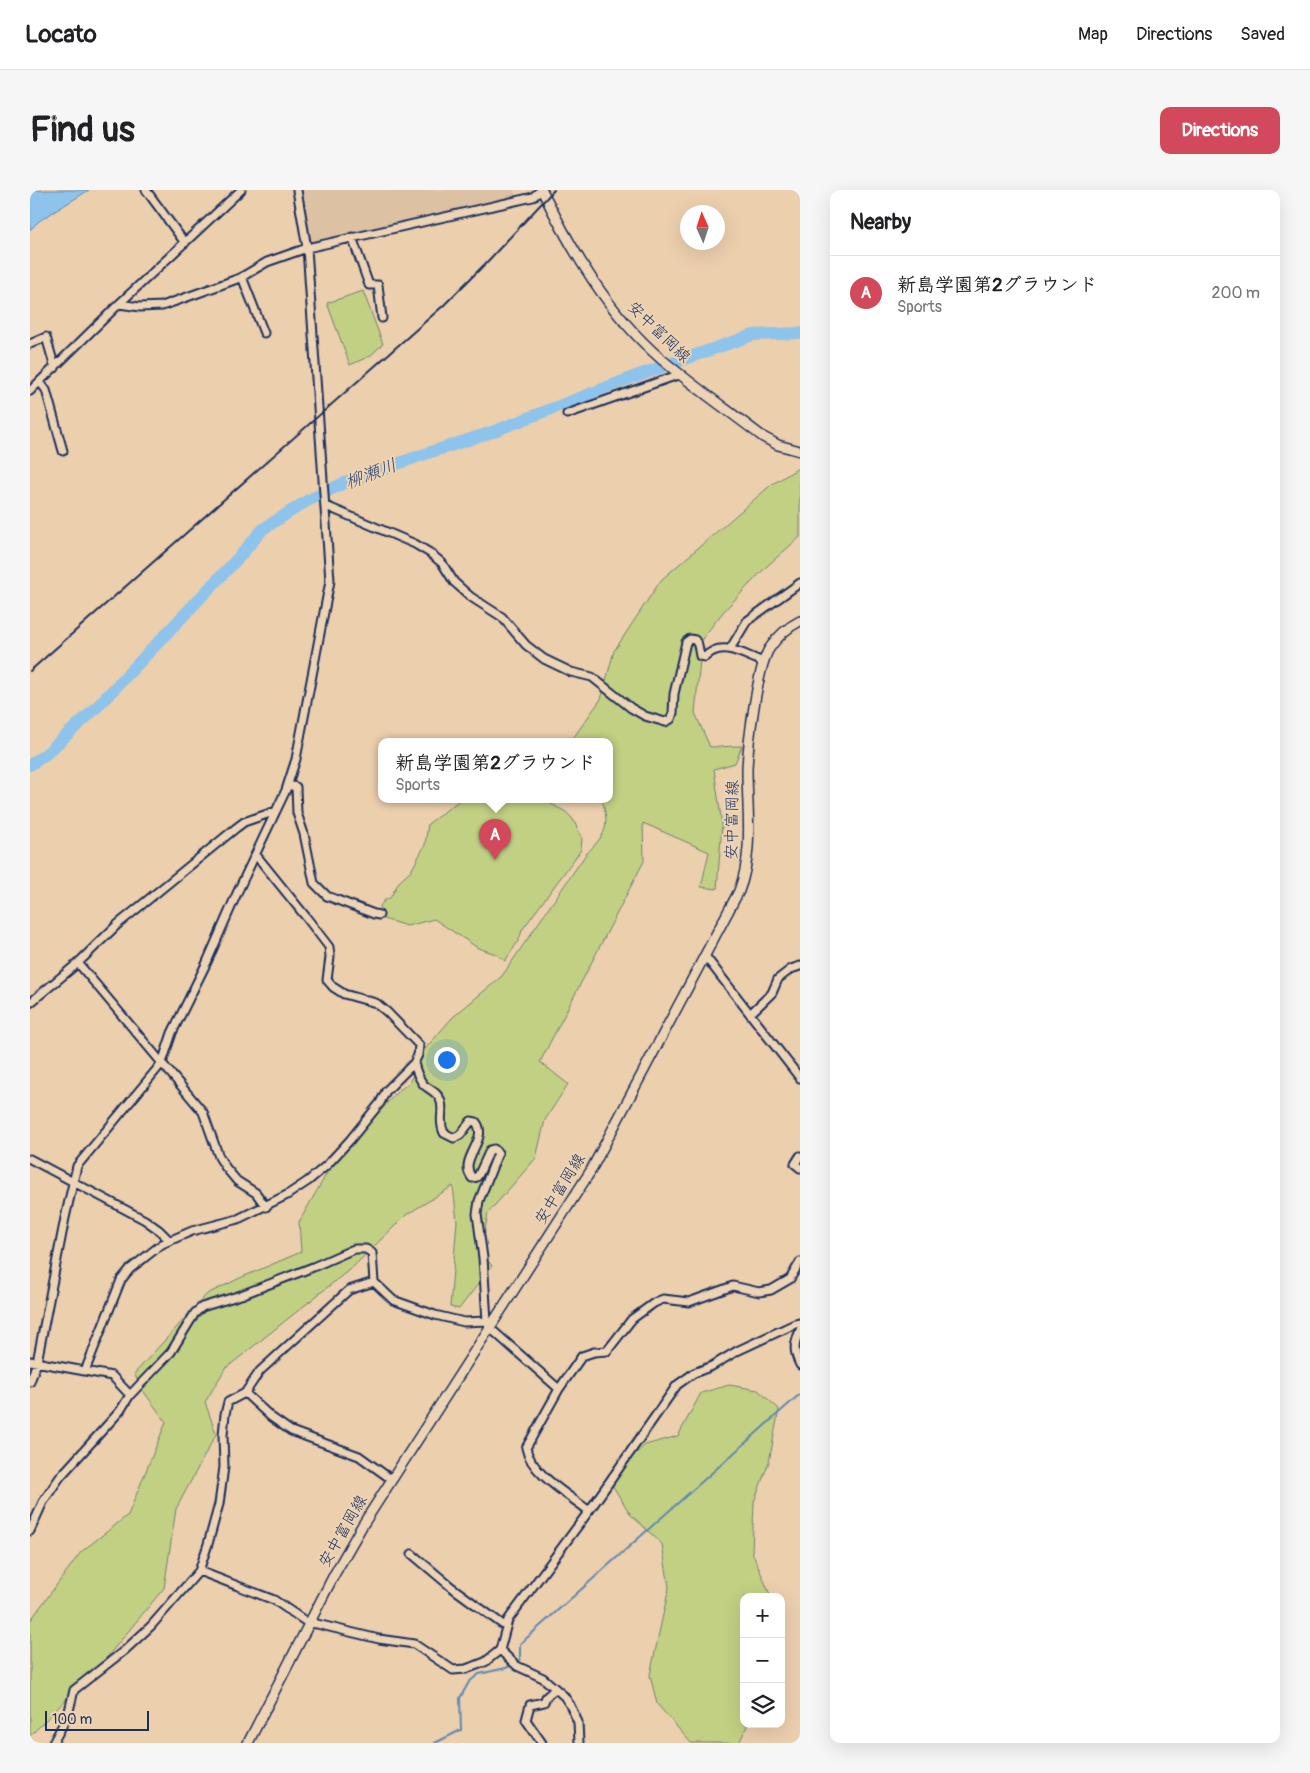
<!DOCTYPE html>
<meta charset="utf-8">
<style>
:root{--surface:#fff;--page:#f6f6f6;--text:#202124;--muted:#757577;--line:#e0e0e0;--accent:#d1495b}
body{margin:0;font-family:Pangolin,"Klee One",sans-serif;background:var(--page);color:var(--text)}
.controls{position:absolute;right:15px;bottom:15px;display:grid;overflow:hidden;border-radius:10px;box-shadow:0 5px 20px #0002}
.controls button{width:45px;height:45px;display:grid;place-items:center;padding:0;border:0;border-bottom:1px solid var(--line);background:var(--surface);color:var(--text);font:25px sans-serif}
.compass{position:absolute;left:650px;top:15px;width:45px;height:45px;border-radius:50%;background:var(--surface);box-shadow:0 5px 20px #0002;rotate:357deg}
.scale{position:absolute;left:15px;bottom:12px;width:104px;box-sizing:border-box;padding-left:5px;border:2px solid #1b2f5e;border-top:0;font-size:14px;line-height:18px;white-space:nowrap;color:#1b2f5e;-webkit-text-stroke:4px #edd4b5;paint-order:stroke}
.you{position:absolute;left:416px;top:869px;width:18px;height:18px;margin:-12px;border:4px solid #fff;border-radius:50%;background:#1a73e8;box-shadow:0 0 0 8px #1a73e833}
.badge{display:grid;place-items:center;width:32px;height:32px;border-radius:50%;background:var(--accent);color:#fff;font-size:16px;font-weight:700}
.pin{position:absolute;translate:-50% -41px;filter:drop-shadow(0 1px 2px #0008)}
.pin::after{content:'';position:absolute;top:26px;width:18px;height:15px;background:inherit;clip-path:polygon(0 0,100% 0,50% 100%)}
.popup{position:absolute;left:348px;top:548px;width:235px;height:65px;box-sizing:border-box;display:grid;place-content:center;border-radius:10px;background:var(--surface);filter:drop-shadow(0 1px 4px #0005);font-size:16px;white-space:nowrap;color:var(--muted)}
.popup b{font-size:19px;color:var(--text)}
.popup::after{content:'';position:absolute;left:50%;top:100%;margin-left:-10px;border:10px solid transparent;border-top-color:var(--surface)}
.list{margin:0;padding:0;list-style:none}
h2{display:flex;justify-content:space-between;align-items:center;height:65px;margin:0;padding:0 20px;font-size:21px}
h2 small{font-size:16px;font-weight:400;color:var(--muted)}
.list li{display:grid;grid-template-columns:32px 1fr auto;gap:15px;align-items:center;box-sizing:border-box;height:75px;padding:0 20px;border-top:1px solid var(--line)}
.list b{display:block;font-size:19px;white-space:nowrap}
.list p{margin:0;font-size:16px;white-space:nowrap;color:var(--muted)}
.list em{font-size:16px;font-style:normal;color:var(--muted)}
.icon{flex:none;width:28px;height:28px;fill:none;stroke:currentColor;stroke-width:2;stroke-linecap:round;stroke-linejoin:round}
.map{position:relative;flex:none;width:770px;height:1553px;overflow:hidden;border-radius:10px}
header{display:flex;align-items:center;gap:30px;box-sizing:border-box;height:70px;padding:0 25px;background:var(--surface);border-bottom:1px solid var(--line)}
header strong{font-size:24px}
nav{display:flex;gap:28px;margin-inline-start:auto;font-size:18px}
.intro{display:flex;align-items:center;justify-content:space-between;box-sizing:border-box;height:120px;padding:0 30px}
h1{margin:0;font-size:35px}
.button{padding:12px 22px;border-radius:10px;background:var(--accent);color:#fff;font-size:18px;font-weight:700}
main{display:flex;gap:30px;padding:0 30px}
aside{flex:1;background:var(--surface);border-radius:10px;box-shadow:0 5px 20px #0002}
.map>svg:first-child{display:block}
.built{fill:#dcc1a3}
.green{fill:#c2d084;stroke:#6e8071}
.water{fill:#8ec3eb;stroke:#6088b3}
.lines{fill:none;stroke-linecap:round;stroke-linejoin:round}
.stream{stroke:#6088b3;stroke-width:2}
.river{stroke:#8ec3eb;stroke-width:12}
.minor-casing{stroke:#1b2f5e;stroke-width:11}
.major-casing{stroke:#1b2f5e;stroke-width:12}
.minor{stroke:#edd4b5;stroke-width:7}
.major{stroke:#edd4b5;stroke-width:9}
.rail{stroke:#1b2f5e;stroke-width:2}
.labels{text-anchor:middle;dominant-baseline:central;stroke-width:4;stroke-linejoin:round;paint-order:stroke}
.street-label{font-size:16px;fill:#1b2f5e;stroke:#edd4b5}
.water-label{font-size:18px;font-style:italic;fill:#2c4573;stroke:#edd4b5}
</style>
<header>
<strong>Locato</strong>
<nav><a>Map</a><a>Directions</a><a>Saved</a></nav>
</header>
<div class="intro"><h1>Find us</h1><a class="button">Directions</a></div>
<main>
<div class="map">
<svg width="770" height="1553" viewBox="0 0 770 1553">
<rect width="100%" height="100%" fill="#eccfad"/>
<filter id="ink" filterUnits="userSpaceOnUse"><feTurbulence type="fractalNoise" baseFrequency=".02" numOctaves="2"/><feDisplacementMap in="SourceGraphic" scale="10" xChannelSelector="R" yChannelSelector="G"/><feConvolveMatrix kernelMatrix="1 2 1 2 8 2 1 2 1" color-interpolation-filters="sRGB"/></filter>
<g filter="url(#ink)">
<path class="built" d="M270 0H484L486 8 281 54 279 53Z"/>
<path class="green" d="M333 101 353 154 340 166 320 175 297 113Z
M770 277V347L737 376 693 422 672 449 665 523 680 557 712 556 705 573 684 579 692 635 687 699 671 697 679 662 613 633 614 671 510 872 538 894 515 930 506 968 458 1023 451 1062 462 1076 429 1119 420 1117 427 1031 423 996 376 1025 324 1076 195 1179 175 1212 186 1244 146 1319 134 1398 73 1472 0 1546V1431L51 1362 98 1325 136 1232 114 1202 104 1184 177 1104 210 1088 271 1062 269 1032 301 976 367 902 379 893 395 859 422 828 472 786 556 664C576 644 580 638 572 609H579V551H541L571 509 584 461 631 390 741 295Z
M431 609H512L536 622 542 628 552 647 551 660 492 740 489 750 475 771 466 764 448 758 404 729 377 736 350 728V716L355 710 360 708 369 692 381 681 395 655 398 634Z
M699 1195 728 1200 749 1219 739 1272 724 1312 722 1362 741 1407H714V1534H718L709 1553H661L627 1514 620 1485 639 1397 632 1354 601 1325 582 1295 589 1279 615 1255 648 1246 671 1203Z"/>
<path class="water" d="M0 0H59L9 31 0 40Z"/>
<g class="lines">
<path class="stream" d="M486 1472 490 1470V1454L770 1204
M405 1553 431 1540 430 1508 439 1492 449 1484 476 1478 482 1475"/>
<path class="river" d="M0 575 16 564 64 520 210 366 233 339 277 311 316 292 398 263 462 242 603 187 723 145 770 143"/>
<g class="minor-casing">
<path id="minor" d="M116 0 155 53
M322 47 339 95H348L352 128
M212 87 234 143
M89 114 110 117 132 116 210 88 237 72 277 58 503 7 511 0
M0 154 16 147 25 178
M10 192 16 200 33 261
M0 201 89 114 211 0
M537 224 645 186 651 185
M296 316 385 354 400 363 412 373 424 392 441 407 472 427 496 455 514 469 541 482 562 487 601 518 615 526 635 532 641 529 643 523 644 504 656 452 660 449 665 450 668 455 670 466 675 467C692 449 714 465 733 472
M700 459 717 431 770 393
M258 595 266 597 267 623 274 644 284 693 297 706 344 724 349 725
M675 766 770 888
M48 773 173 922 189 967 196 978 207 991 226 1003 236 1017
M0 813 48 773 87 735 206 638 214 632 246 621
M720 824 742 803 748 789 761 779 770 776
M384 873C386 881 388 888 394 895 400 900 409 903 411 912 414 923 408 931 414 943L424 948 430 945 441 931 446 932C460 950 427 969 442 988L447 987 449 984 460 960 464 959 468 963 449 1011 447 1024 453 1068 457 1131 460 1138 529 1199 496 1258C501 1284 539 1305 559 1321
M770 966 765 974 770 978
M0 969 115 1030 129 1040 139 1050
M770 1140C764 1155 763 1160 770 1175
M0 1171 82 1186 100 1205
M55 1181 91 1090 100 1079 132 1054 162 1041 208 1029 257 1005 278 991 297 975 320 950 350 913 356 901 384 873 388 865 389 855 357 822 346 813 314 804 303 797 297 790 300 767 299 757 276 727 226 665
M0 1192 7 1172 35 1028 47 976 132 873 142 843 177 772 208 701 256 600 266 569 300 391 277 58 267 0
M529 1199 552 1166 564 1162 577 1161 602 1129 624 1113 633 1109 659 1112 703 1096 729 1102 741 1100 760 1089 770 1072
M215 1203 241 1227 261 1241 329 1266 361 1289
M0 1341 13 1312 30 1287 90 1221 100 1205 141 1162 165 1123 172 1117 211 1105 283 1077 324 1059H336L342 1063 344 1092 363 1110 405 1125 434 1132 457 1131
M382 1364 420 1396 476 1437
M169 1381 244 1410 278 1433 287 1434 349 1449 384 1454 423 1480 436 1479 455 1472 470 1460 478 1430 559 1321 647 1195 664 1183 682 1176 707 1161 765 1134 770 1133
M470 1460 487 1476 513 1488 534 1506 540 1515 548 1532 549 1553
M23 1553 38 1525 44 1500 95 1460 121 1436 169 1381 178 1354 189 1314 194 1277 193 1245 195 1224 198 1212 215 1203 230 1181 319 1100 344 1092
M512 1553 496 1530 500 1515 514 1512 516 1507 525 1499"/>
</g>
<g class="major-casing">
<path id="major" d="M512 0C542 61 578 123 630 168 663 196 699 221 733 247L748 255 770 261
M218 1553 304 1385 332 1336 560 982 709 701C724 662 717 620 717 579 718 555 727 479 739 459 747 447 758 437 770 431"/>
</g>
<use href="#minor" class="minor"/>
<use href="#major" class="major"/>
<path class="rail" d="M0 481 414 115 457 72 524 0"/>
</g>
</g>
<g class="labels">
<g class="street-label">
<text transform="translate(629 142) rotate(44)">安中富岡線</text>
<text transform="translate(702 630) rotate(-89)">安中富岡線</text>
<text transform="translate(530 999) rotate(-58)">安中富岡線</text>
<text transform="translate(313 1341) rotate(-60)">安中富岡線</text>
</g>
<g class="water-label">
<text transform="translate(341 284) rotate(-21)">柳瀬川</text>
</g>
</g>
</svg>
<div class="controls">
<button>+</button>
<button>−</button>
<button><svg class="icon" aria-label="layers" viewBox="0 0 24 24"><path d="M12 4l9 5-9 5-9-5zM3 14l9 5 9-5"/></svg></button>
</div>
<svg class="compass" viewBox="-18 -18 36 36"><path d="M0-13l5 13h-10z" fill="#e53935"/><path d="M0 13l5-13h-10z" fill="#757577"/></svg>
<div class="scale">100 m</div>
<div class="you"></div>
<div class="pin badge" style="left:465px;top:670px">A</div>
<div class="popup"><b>新島学園第2グラウンド</b>Sports</div>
</div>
<aside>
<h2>Nearby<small></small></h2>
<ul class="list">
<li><span class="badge">A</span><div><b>新島学園第2グラウンド</b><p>Sports</p></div><em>200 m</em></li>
</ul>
</aside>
</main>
